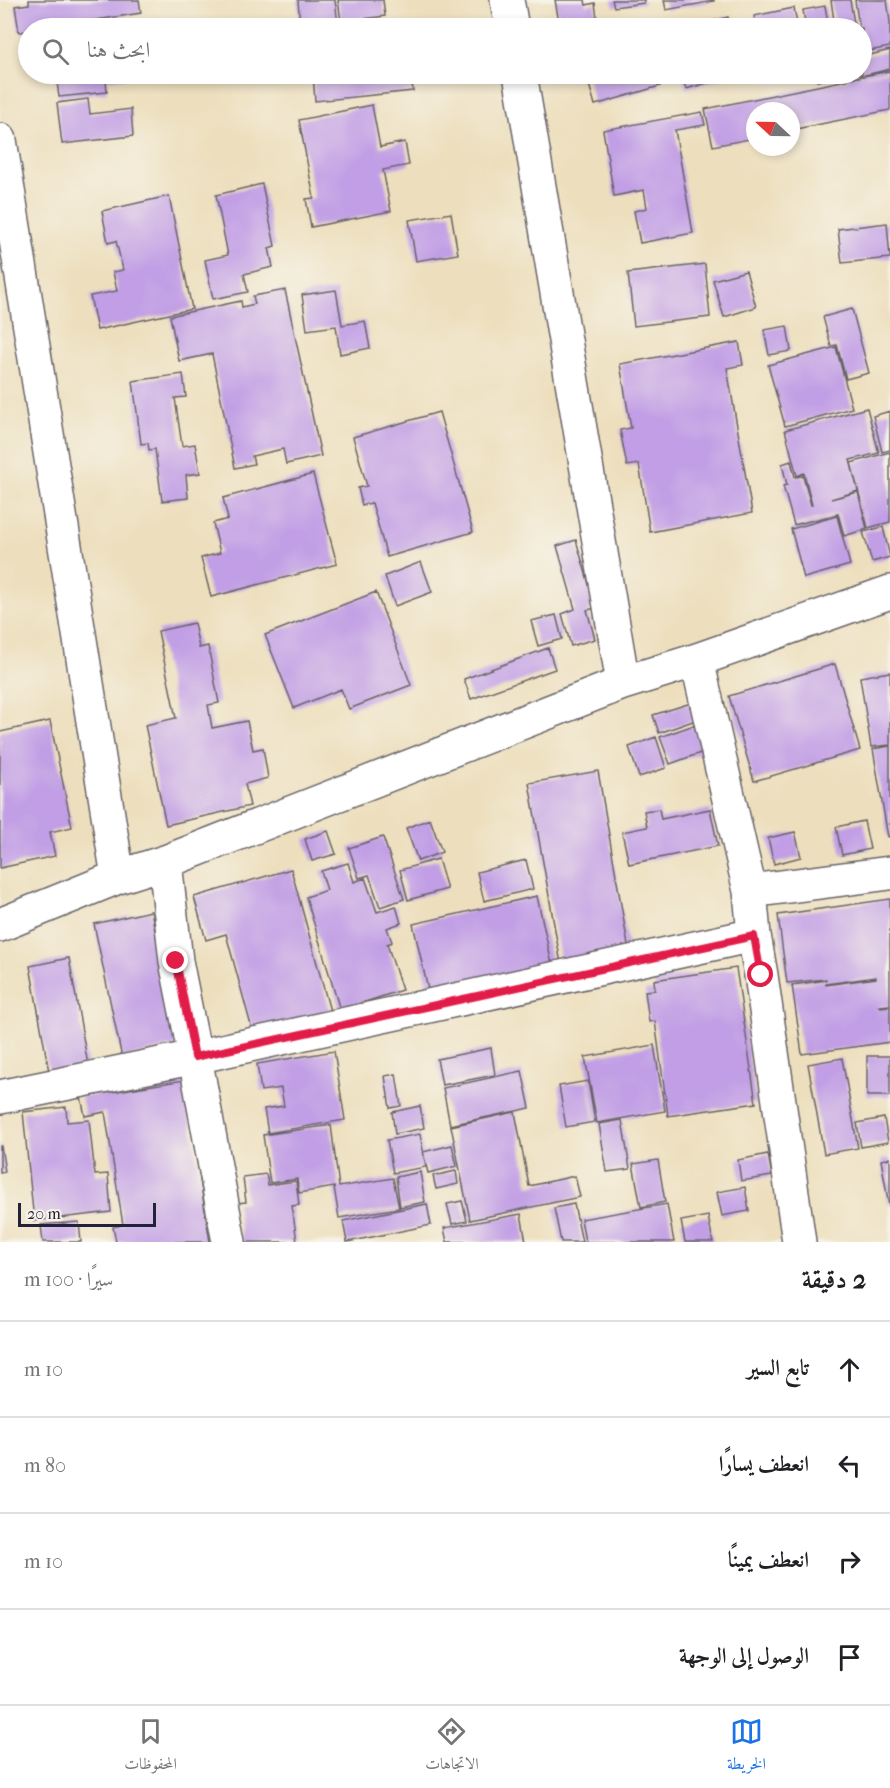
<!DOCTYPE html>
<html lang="ar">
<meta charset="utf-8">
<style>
:root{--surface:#fff;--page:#f6f6f6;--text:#202124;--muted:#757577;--line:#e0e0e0;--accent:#1a73e8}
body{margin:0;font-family:"IM FELL French Canon",Amiri,serif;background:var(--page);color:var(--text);direction:rtl}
.compass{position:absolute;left:746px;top:102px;width:54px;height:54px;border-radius:50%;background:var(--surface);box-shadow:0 3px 9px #0003;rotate:292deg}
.scale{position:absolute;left:18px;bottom:15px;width:138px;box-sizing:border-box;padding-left:6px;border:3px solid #22223b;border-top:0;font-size:16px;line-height:21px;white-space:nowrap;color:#22223b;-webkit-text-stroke:4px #f7f3e8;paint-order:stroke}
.stop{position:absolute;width:18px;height:18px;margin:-14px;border:4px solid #e11d48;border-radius:50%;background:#fff}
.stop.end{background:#e11d48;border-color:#fff;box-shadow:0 2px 6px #0008}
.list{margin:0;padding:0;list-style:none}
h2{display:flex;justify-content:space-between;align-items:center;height:78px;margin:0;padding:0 24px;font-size:26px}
h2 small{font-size:20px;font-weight:400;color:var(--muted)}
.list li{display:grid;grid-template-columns:39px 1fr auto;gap:18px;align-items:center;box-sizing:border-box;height:96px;padding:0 24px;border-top:2px solid var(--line)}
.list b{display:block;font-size:22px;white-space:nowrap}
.list em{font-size:20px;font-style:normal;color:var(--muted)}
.icon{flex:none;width:33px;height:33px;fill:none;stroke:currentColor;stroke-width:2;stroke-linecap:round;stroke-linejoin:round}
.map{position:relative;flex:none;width:890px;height:1242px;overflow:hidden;direction:ltr}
.search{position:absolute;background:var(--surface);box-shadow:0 3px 9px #0003;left:18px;right:18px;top:18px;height:66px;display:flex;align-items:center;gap:15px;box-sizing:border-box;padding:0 21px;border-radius:33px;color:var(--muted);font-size:22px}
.sheet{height:462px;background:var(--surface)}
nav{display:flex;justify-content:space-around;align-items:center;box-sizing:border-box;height:84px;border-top:2px solid var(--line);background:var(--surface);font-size:16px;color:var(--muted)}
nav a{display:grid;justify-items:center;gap:3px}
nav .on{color:var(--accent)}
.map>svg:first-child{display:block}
.building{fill:#c19ee5;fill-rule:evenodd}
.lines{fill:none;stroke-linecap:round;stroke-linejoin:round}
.minor-casing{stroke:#696468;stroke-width:36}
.minor{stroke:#fff;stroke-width:33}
.route{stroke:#e11d48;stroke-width:8}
</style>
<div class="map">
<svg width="890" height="1242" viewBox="0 0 890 1242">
<rect width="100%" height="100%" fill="#f7f3e8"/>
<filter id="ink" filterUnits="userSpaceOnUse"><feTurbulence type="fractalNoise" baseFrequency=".0167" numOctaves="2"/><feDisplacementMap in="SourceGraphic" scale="12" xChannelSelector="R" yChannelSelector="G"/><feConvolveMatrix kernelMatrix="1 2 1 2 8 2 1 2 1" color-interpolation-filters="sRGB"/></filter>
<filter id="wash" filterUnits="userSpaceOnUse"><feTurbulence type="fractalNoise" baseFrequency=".008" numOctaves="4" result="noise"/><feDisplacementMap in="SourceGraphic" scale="24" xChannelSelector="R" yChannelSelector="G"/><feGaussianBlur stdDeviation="1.35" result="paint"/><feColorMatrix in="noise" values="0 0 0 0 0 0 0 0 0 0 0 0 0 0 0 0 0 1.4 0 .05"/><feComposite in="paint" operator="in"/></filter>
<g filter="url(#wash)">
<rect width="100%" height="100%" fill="#eddfbd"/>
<g id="blocks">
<path class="building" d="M29 0H139L141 13 44 28H28V31L19 32 15 6 29 4Z
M298 0H335L338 24 300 28Z
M338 0H383L385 16 341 22Z
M555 0H585L586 5 595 3 598 25 578 28H560Z
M612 0H644V3L614 7Z
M664 0H714V1L666 10Z
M831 0H850L855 28H835Z
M855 0H887L890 22V47L863 52 862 28H859Z
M825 6 829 28H806L803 10Z
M794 8 798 28H757L754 16Z
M728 17 731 28H687Z
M406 23 407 28H368V27Z
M890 50V69L853 78 890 71V110L791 130V111H755V138L713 146 705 109 847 80 846 74H862V57Z
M56 74H134V77L106 80 107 92 59 97Z
M313 74H411L413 91 315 101Z
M586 74H657L660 86 595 105Z
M681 74H738L686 89Z
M815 74H839V76L817 81Z
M88 99 90 114 131 109 133 136 62 144 57 103Z
M372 105 380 147 405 142 409 165 383 170 391 211 311 227 306 199 314 198 299 120Z
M702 112 705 125 675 130 693 233 640 243 634 211 647 208 644 190 614 196 603 130Z
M262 184 275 246 269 248 273 267 244 274 248 292 213 299 205 260 228 255 216 195Z
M169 196 192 309 97 330 90 296 117 291 113 272 123 270 116 241 108 243 102 211Z
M451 213 458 254 416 261 409 220Z
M887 223 890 258 842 263 838 229Z
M705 264 710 317 634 326 628 273Z
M746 271 756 307 724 317 713 280Z
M285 290 321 456 286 464 283 449 252 456 254 464 235 468 212 354 179 361 170 316 241 301 242 307 255 304 253 296Z
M336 290 342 325 365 321 370 348 340 354 336 326 307 330 302 295Z
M852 309 869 373 846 379 837 345 831 346 823 317Z
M787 326 791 351 769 355 764 330Z
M739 342 743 365 727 368 752 513 650 532 639 464 627 466 620 430 631 428 620 364Z
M836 347 852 408 785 426 768 365Z
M183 374 186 397 175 398 182 446 195 444 200 473 186 475 188 498 162 501 155 449 149 450 148 443 141 444 133 381Z
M867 408 879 453 850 460 858 491 831 499 858 492 867 529 844 536 838 514 794 525 783 486 787 485 782 464 791 461 795 477 803 476 811 505H812L804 473 797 476 785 430Z
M890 411V450L882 452 873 416Z
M439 412 473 532 387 557 372 503 362 505 358 488 367 486 353 437Z
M890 452V522L868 528 851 463Z
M313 474 337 564 211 597 201 558 220 553 213 523 228 519 223 498Z
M837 516 850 565 804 578 791 529Z
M883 527 890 557 872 562 863 532Z
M576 540 596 608 587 610 595 639 571 646 562 614 575 609 557 546Z
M421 562 432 592 395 606 385 576Z
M376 592 411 685 349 709 341 689 294 708 265 635Z
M556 615 562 639 538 646 531 621Z
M194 623 199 648 208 646 219 703 208 705 212 728 247 721 253 750 263 748 268 778 245 784 250 806 166 825 145 725 176 718 158 631Z
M548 648 555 669 471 699 464 679Z
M835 664 860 750 754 781 729 696Z
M890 672V745L871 747 860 677Z
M691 703 696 720 659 733 653 715Z
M50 721 72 827 50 832 55 856 0 868V732Z
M694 725 703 752 670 764 660 737Z
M656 737 666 768 639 777 629 747Z
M890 746V837H888L873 749Z
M598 771 629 951 561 964 529 783Z
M659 809 661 819 710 809 718 846 629 864 622 832 647 827 644 811Z
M430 819 442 852 418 861 406 828Z
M864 821 870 849 842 855 836 827Z
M328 831 336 854 312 861 305 839Z
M795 832 801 857 774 864 768 838Z
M383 837 404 899 380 907 369 875 359 878 349 848Z
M438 859 447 889 408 900 400 870Z
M526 860 533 889 484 901 477 872Z
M348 863 354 882 365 878 377 912 396 906 401 923 387 928 392 942 387 944 402 990 340 1010 306 897 327 890 321 871Z
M291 869 330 1011 253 1033 226 934 206 940 194 897Z
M537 896 553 969 430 998 413 924Z
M890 899V1005L879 1006 880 1007 890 1006V1042L802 1054 792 985 826 980V979L787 983 778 915ZM876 977V978L826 985V984Z
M151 911 178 1045 122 1058 94 924Z
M69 958 88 1065 49 1072 30 966Z
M736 968 756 1103 668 1116 655 1021 649 1022 645 991 655 990 654 980Z
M654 1045 665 1111 597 1123 585 1057Z
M491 1048 495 1075 442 1085 437 1059Z
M334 1051 345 1120 268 1133 264 1109 284 1106 281 1088 261 1091 257 1064Z
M867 1056H890V1096H867Z
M842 1058 858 1148 824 1154 808 1064Z
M522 1071 530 1108 450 1125 443 1088Z
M396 1074 401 1106 390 1108 385 1076Z
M184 1080 210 1242H116L113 1227 123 1225 105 1112 85 1116 81 1097Z
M588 1081 595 1122 566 1127 559 1086Z
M420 1106 424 1128 395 1134 392 1112Z
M66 1107 67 1122 89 1120 95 1175 108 1174 111 1212 34 1221 23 1112Z
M515 1112 529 1186 575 1176 580 1197 470 1220 451 1126Z
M884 1118 888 1142 861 1147 857 1123Z
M622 1120 630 1169 607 1172 599 1124Z
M331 1125 339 1187 393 1178 399 1208 339 1218 334 1187 299 1193 297 1179 270 1183 263 1135Z
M420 1134 426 1167 393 1173 387 1140Z
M452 1145 457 1166 428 1173 423 1152Z
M0 1146H1L5 1172 0 1173Z
M768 1154 772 1176 741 1181 738 1160Z
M890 1158V1206H889L881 1160Z
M658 1160 665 1202 641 1207 633 1164Z
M456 1171 458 1184 436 1189 433 1176Z
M420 1172 425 1202 400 1207 396 1177Z
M266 1174 268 1185 296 1181 299 1205 292 1206 297 1242H242L237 1203 246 1202 243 1177Z
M745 1187 749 1211 722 1216 717 1192Z
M462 1201 467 1221 452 1224 447 1204Z
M427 1204 431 1225 347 1242 343 1221Z
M574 1204 582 1242H561L554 1208Z
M667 1204 674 1242H585L581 1219Z
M521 1214 526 1242H447L444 1228Z
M708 1216 713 1242H685L681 1221Z
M79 1222 81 1242H43L41 1225Z"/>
</g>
</g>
<g filter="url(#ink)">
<use href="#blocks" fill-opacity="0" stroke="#696468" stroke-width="1.5"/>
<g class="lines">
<g class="minor-casing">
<path id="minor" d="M507 0 512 28
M520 74 623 683
M0 140 118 877
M697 660 750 891 754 935 761 975 799 1242
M165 862 176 961 195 1057 229 1242
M750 891 890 873
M0 925 118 877 165 862 623 683 697 660 890 592
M0 1097 195 1057 754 935"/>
</g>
<use href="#minor" class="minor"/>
</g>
</g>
<g class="lines" filter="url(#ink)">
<path class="route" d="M176 961 195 1057 754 936 761 975"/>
</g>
</svg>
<svg class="compass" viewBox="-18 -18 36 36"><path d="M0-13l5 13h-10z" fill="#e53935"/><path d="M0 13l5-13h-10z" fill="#757577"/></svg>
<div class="scale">20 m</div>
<div class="stop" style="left:761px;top:975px"></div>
<div class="stop end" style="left:176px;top:961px"></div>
<div class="search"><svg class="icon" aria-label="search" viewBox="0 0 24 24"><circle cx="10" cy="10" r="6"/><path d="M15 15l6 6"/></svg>ابحث هنا</div>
</div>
<section class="sheet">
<h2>2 دقيقة<small>سيرًا · 100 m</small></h2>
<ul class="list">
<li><svg class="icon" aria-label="ahead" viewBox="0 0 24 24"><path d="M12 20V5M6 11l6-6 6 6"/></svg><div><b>تابع السير</b></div><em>10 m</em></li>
<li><svg class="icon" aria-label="left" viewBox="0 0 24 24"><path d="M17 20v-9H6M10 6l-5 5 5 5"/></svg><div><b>انعطف يسارًا</b></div><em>80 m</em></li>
<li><svg class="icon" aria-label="right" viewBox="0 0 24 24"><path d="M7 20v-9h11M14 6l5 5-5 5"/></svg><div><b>انعطف يمينًا</b></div><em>10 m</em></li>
<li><svg class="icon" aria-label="arrive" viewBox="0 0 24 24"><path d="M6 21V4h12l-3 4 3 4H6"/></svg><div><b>الوصول إلى الوجهة</b></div></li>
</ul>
</section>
<nav>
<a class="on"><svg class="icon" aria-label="map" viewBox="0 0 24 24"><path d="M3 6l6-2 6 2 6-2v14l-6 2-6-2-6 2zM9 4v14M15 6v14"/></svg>الخريطة</a>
<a><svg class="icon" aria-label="directions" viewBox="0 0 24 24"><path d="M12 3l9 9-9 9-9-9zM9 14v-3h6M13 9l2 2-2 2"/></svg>الاتجاهات</a>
<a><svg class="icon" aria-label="saved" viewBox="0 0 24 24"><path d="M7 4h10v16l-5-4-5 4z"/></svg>المحفوظات</a>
</nav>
